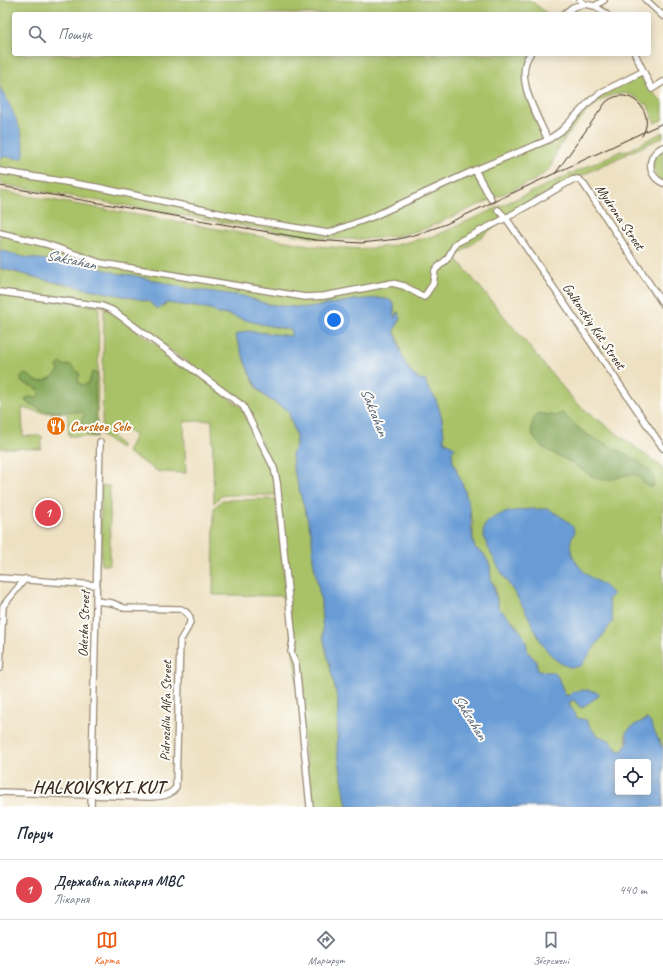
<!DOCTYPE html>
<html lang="uk">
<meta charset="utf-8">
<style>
:root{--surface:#fff;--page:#f2f2f3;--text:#1f2937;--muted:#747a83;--line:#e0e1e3;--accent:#ea580c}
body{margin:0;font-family:Caveat,sans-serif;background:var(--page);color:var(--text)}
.controls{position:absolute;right:12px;bottom:12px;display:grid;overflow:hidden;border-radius:4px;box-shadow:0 2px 10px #0003}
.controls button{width:36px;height:36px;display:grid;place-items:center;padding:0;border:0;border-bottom:1px solid var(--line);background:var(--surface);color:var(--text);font:20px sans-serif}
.you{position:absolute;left:334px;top:320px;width:14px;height:14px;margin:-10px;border:3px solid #fff;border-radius:50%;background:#1a73e8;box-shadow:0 0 0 6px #1a73e833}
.badge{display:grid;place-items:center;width:26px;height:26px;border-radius:50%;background:var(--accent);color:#fff;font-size:13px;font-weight:700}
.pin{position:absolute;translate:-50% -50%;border:2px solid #fff;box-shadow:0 1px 4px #0006}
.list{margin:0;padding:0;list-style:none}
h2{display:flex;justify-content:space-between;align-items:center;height:52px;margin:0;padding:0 16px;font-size:17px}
h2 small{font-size:13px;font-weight:400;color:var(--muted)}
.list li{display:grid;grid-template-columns:26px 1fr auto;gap:12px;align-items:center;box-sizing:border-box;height:60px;padding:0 16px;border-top:1px solid var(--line)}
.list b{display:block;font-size:15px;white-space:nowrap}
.list p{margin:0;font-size:13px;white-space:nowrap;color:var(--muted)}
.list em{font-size:13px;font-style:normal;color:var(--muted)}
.icon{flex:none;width:22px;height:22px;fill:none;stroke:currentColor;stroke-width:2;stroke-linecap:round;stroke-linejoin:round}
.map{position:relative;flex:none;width:663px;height:807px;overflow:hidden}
.search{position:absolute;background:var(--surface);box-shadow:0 2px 10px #0003;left:12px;right:12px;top:12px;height:44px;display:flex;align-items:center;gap:10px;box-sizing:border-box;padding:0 14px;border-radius:4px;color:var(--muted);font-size:15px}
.sheet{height:112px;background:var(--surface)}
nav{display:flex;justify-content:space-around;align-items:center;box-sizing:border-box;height:56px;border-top:1px solid var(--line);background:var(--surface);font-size:11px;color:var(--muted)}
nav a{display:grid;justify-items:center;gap:2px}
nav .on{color:var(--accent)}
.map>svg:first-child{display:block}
.green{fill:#a9c267;stroke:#727642}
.forest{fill:#86a85c;stroke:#60693d}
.water{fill:#699cd5;stroke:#52637a;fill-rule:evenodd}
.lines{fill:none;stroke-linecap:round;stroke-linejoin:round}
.street-tunnel{stroke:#cabca1;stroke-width:5.5;stroke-dasharray:5.5 3;stroke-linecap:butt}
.street-casing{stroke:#948670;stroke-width:8}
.street{stroke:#fff;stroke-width:5.5}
.tram{stroke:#3b2a1e;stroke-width:1}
.labels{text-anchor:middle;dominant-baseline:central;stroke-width:4;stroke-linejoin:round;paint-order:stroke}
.street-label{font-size:14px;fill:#3b2a1e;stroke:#fdfcf7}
.food-label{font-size:14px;font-weight:bold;fill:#c56008;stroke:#fdfcf7;text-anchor:start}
.water-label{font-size:15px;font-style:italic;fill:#505d70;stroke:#fdfcf7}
.district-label{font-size:18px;font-weight:bold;letter-spacing:1px;fill:#3b2a1e;stroke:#fdfcf7}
</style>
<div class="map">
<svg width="663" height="807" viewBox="0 0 663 807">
<rect width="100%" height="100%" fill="#fdfcf7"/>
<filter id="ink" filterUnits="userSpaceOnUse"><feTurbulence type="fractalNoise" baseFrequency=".025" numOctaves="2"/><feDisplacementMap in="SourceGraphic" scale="8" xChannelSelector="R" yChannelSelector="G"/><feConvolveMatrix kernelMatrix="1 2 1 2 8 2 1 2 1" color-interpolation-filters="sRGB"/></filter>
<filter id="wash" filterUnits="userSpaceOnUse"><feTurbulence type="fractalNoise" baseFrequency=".012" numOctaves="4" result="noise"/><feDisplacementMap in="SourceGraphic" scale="16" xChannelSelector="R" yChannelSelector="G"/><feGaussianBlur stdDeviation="0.9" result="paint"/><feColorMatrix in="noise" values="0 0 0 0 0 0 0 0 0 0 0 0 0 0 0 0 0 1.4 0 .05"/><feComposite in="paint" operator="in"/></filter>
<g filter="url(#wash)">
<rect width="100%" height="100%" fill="#eee1c2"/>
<path class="green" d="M0 0H530L548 14H14V54H530L524 81 548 140 590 101 640 73 650 90 663 102V119L655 123 647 103 644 105C614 68 570 128 556 153 554 158 552 165 549 170 545 173 540 176 537 179L427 228C386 241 356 240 314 238L0 184V157L8 156 22 135 0 87Z
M663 132V137L572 180 506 218 455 257 576 403 663 468V749L647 719 633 726 625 737 628 743 622 751 617 750 609 740 596 735 586 720 577 718 569 704 571 701 574 700 581 708 600 695H565L560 682 538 671C537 662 532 659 528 652 526 649 527 646 526 643 520 629 511 617 499 609L494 585 491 581 490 565 484 554 475 548 473 539V523L464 488 453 462 450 445 444 441 442 418 438 406 426 384 415 377 401 357 399 342 394 330 399 322 398 313 395 318 394 304 390 300 379 298 354 300 308 308 281 306 267 304 243 296 185 288 132 275 120 274 89 265 23 257 0 250V191L315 246 363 249 391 246 437 235 621 151 625 152Z
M663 148V182L657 179 651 162Z
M0 268 49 281 148 301 153 306 163 307 167 303 211 309 219 314H226L256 323 291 330 292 336 247 331 235 335C242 351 250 382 261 393 269 401 279 405 288 410L296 436V445L292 454 293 467 312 536 313 559 321 602 323 636 338 701 337 749 347 807H312L293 651 278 481 245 405 114 308 0 290Z
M0 293 99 307 97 437 69 436 67 413H43L22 408 23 436H42L41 449 0 448Z
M104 309 110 311 241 407 272 469 276 495H227L221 496 214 503 212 420 184 422 186 473 159 472 127 452 135 435 119 425 112 437 122 446 120 448 102 436Z
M101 486H110V565H101Z
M276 499 286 596 213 595 214 508 222 500Z"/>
<path class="forest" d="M60 363 66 366 70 364 80 374 78 380 80 384 85 385 89 382 92 372 97 373 98 379 95 384 96 435 93 436C87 434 83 431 80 425L84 414 82 412 44 411 26 402 25 399 29 397 36 398 39 394 38 389 21 382V376L26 374C30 375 33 380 37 381 43 384 55 376 59 371L57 366Z
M537 413 555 416 562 413C571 420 578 429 588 435 613 450 635 453 654 476L653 487H647C644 484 641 478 637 476 626 471 616 481 604 480 591 479 581 468 570 462 550 451 519 441 537 413Z"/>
<path class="water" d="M0 87C9 102 29 142 23 158 15 160 8 155 0 157Z
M0 250 23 257 89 265 120 274 132 275 185 288 243 296 267 304 281 306 308 308 354 300 379 298 390 300 394 304V316L395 318 398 312 401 319 394 330C402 349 402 376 426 381 426 389 432 392 435 398 441 411 444 426 444 441L456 448 452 451 453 462 464 488 470 510 473 542 475 548 484 554 490 565 491 581 494 585V590L499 609C510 617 529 637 527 651L536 661 538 671 554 672 558 677 565 695 569 696 573 692C581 690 593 688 600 695L581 708 574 700 571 701 569 704 577 718 586 720 596 735 609 740 617 750 622 751 628 743 626 732 633 726 647 719 650 722 663 749V807H347L337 749 338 701 323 636 321 602 313 559 312 536 293 467 292 454 296 445V436L288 410C278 404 267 400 260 391 249 378 242 351 235 335L247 331 291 336V330L256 323 226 314H218L211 309 167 303 157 309 148 301 49 281 0 268ZM618 762H648V792H618Z
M531 509H549L566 520 573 527 575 533C563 546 577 567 589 576 597 582 607 585 613 595L608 599 613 621 581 666C570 669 563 666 554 658 539 644 536 630 527 614 520 599 477 541 484 527 491 513 517 510 531 509Z"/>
</g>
<g filter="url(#ink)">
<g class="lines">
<path class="street-tunnel" d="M491 199 498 210"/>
<g class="street-casing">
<path id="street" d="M580 0 584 4 595 6 606 14
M646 0 663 16
M595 6 604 0
M564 14 573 7 584 4
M530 54C513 77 538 117 548 140
M635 54 652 89 663 82
M663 147C646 155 647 176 663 183
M475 170 491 199
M0 171 96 187 256 221 328 233 372 217 475 170 548 140 561 131 590 101 602 92 642 72
M498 210 506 218 663 448
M0 233 46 244 101 263 305 297 324 296 392 283 404 286 424 297 433 284 435 270 447 259 456 243 506 218 572 180 578 179 583 183 663 304
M0 292 102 306 112 310 243 406 274 468 277 482 293 641 291 652 296 665 310 807
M0 578 97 585
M0 668 3 606 25 579
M0 792 149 797C160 796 170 797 176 787L180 641C186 629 199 618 181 609L124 608 112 603 96 601
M91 807 100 442"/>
</g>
<use href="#street" class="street"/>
<path class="tram" d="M555 174 606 102C628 83 658 112 642 136
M0 186 315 240 361 243 398 239 418 234 446 224 663 123"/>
</g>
</g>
<defs>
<g id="restaurant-disc" transform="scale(1)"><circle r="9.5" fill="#e8710a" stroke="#fdfcf7"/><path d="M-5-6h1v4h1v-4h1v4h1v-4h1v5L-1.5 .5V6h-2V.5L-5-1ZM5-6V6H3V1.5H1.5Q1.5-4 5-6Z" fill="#fff"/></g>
</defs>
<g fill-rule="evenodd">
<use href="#restaurant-disc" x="56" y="426"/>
</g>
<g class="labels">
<g class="street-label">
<text transform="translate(620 217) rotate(56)">Mydrona Street</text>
<text transform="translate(594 326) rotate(56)">Galkovskiy Kut Street</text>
<text transform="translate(84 624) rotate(-88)">Odeska Street</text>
<text transform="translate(166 711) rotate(-89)">Pidrozdilu Alfa Street</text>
</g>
<g class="food-label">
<text x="70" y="426">Carskое Selo</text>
</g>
<g class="water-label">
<text transform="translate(71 260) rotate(12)">Saksahan</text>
<text transform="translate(374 412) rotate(68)">Saksahan</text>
<text transform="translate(470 717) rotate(58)">Saksahan</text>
</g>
<g class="district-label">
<text x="99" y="787">HALKOVSKYI KUT</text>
</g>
</g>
</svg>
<div class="controls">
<button><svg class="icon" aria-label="locate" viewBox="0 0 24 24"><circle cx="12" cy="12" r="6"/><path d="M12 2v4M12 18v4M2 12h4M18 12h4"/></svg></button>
</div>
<div class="you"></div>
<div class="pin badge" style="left:48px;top:513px;background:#e0444e">1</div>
<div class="search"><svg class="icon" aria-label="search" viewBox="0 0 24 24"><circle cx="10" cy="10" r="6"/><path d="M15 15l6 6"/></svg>Пошук</div>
</div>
<section class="sheet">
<h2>Поруч<small></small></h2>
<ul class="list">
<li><span class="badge" style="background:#e0444e">1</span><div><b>Державна лікарня МВС</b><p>Лікарня</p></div><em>440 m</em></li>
</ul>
</section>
<nav>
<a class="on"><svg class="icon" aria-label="map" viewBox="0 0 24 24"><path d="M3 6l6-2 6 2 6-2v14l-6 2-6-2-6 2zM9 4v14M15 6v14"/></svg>Карта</a>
<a><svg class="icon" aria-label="directions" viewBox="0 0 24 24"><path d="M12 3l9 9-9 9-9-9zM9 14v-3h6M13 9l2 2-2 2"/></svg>Маршрут</a>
<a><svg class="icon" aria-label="saved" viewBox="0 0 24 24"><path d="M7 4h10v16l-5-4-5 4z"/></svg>Збережені</a>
</nav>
